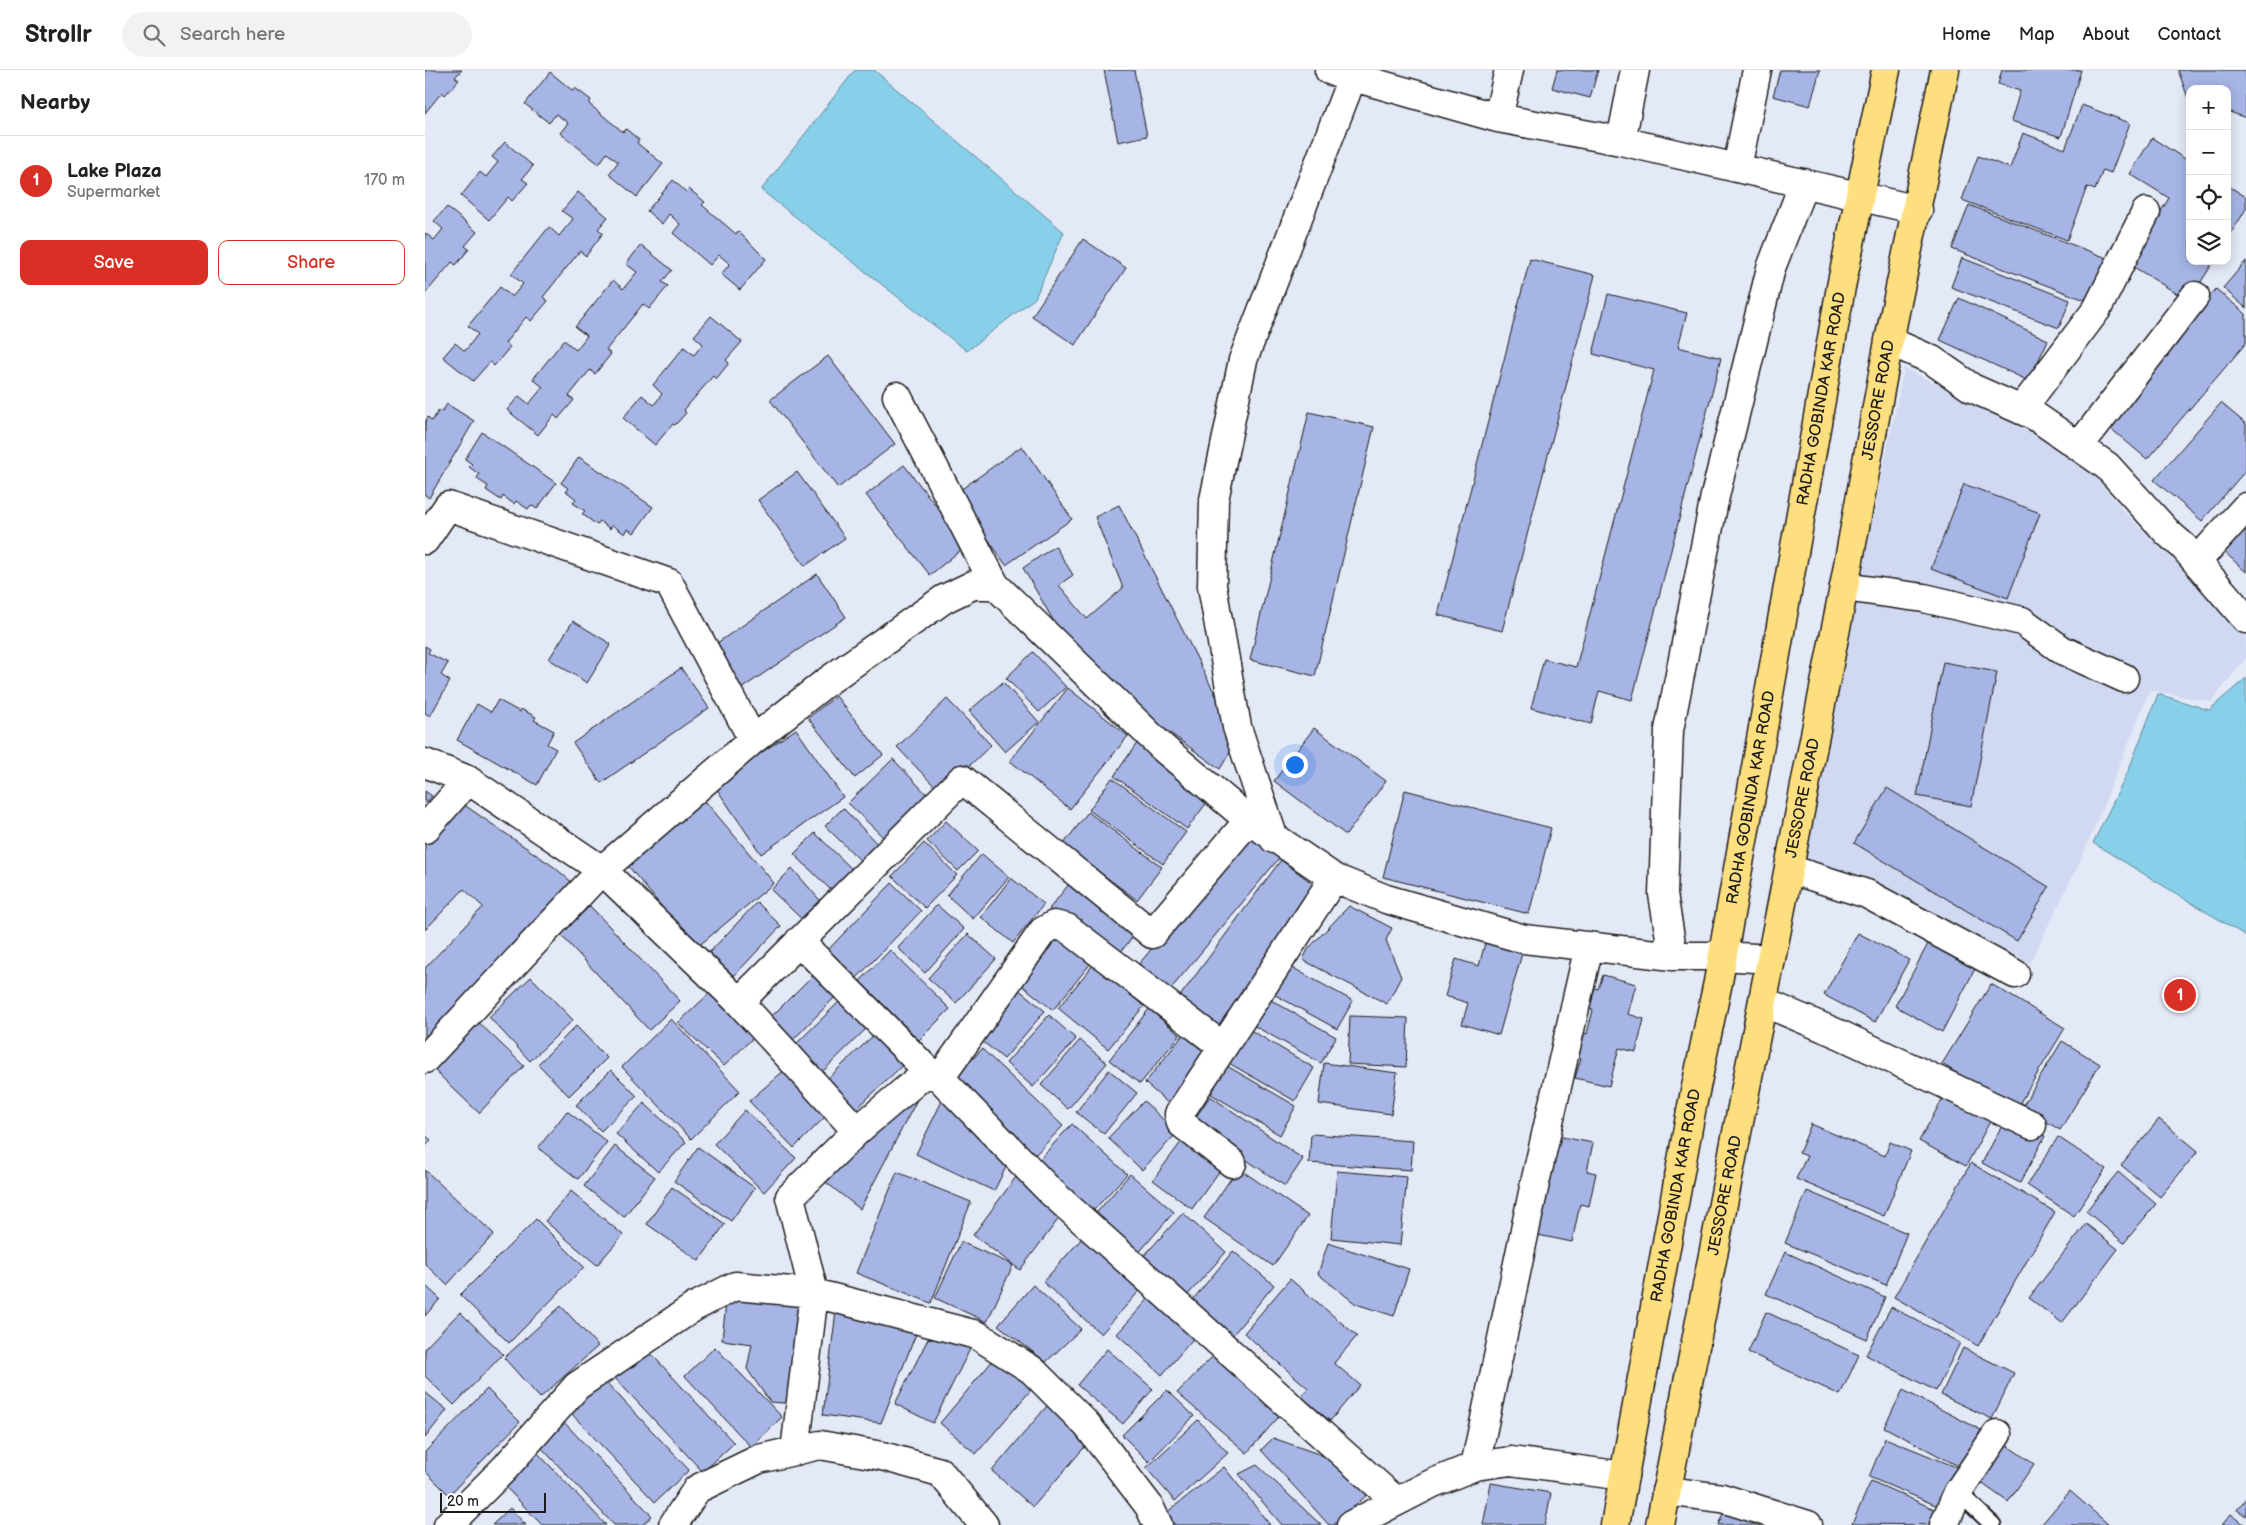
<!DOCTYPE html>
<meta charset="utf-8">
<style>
:root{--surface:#fff;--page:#f2f2f2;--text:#222;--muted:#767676;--line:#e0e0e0;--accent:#d93025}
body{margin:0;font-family:"Balsamiq Sans",sans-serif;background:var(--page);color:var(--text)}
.controls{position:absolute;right:15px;top:15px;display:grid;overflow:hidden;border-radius:10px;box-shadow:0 2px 12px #0003}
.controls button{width:45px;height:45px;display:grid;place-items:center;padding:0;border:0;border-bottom:1px solid var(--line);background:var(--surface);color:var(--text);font:25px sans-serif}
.scale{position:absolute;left:15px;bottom:12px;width:106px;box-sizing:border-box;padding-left:5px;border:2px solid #1c1c1c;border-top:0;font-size:14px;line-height:18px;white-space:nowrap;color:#1c1c1c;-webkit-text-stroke:4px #fff;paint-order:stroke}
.you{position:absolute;left:869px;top:694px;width:18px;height:18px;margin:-12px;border:4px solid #fff;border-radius:50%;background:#1a73e8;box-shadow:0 0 0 8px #1a73e833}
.badge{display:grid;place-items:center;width:32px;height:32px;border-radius:50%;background:var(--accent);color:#fff;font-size:16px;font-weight:700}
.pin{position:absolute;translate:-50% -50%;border:2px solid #fff;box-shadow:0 1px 5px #0006}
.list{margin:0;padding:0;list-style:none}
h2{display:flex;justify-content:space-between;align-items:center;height:65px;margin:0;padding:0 20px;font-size:21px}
h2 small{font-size:16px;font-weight:400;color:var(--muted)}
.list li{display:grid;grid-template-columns:32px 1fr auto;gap:15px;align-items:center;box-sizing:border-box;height:90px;padding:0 20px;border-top:1px solid var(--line)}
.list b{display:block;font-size:19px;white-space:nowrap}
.list p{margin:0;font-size:16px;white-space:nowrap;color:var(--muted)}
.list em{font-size:16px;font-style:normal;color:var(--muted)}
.actions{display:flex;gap:10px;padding:15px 20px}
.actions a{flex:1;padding:11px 0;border:1px solid var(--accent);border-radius:10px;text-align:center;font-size:18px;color:var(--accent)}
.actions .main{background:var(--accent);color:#fff}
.icon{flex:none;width:28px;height:28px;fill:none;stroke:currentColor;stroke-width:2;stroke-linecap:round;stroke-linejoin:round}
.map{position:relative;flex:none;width:1821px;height:1455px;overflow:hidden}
header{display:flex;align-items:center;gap:30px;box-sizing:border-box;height:70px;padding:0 25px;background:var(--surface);border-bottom:1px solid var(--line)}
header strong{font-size:24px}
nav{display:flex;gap:28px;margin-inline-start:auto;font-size:18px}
.search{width:350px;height:45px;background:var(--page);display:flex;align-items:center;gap:12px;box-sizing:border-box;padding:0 18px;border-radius:28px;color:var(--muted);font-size:19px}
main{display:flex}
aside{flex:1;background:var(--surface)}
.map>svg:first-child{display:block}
.built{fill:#d1d9f2}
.water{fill:#88d0e9;stroke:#5d8897}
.building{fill:#a6b5e5;stroke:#1c1c1c}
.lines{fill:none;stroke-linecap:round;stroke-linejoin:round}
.service-casing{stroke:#1c1c1c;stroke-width:19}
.minor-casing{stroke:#1c1c1c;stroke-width:31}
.primary-casing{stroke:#1c1c1c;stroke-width:31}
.service{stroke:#fff;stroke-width:15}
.minor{stroke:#fff;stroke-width:28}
.primary{stroke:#fedf80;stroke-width:28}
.labels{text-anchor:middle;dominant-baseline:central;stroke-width:4;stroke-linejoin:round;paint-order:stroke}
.street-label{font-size:16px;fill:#1c1c1c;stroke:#fff}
</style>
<header>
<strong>Strollr</strong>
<div class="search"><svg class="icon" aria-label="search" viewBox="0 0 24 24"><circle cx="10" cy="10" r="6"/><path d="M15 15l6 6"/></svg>Search here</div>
<nav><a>Home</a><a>Map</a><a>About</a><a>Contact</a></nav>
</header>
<main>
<aside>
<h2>Nearby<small></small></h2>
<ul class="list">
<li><span class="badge">1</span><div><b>Lake Plaza</b><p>Supermarket</p></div><em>170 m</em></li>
</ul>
<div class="actions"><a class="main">Save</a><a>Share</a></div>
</aside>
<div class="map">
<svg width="1821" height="1455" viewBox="0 0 1821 1455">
<rect width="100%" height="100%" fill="#e4e9f7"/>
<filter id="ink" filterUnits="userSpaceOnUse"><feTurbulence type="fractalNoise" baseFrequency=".02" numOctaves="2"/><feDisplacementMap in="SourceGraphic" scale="10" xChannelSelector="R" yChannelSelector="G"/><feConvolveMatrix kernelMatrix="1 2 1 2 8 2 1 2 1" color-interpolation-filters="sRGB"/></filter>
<g filter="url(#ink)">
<path class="built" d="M1479 298 1650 382 1699 441 1821 563V588L1786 632 1725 620 1659 783 1605 893 1447 812 1377 787Z"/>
<path class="water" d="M430 0H449L639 162 610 228 542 281 336 120Z
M1821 608V866L1668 773 1702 704 1733 624 1784 640Z"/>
<path class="building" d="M0 0H37L30 7 34 10 20 25 17 22 0 43Z
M679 0H709L722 66 693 72Z
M1132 0H1173L1165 28 1127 18Z
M1355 0H1395L1385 36 1348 26Z
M1577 0H1656L1636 67 1586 51 1595 21 1573 14Z
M1753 0H1821V48L1802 41V19H1765L1763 28Z
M125 2 148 21 150 18 166 30 164 34 198 62 201 59 214 70 212 73 238 94 212 127 184 104 193 92 182 83 174 94 135 63 143 53 131 44 124 53 100 34Z
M1657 35 1705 53 1686 103 1678 100 1670 120 1662 117 1642 170 1537 130 1553 86 1585 98 1598 63 1640 79Z
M1727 68 1765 92V191H1789L1764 231 1704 194 1744 128 1705 104Z
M80 72 108 96 97 109 103 113 87 131 83 127 64 150 36 126 55 102 61 107 73 92 67 87Z
M248 110 261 122 264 119 280 132 277 135 311 164 313 161 341 189 315 220 296 204 305 194 294 185 285 195 248 163 255 154 244 144 237 154 222 141Z
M1802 115 1821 127V139L1802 170Z
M153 122 183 147 173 159 178 163 161 186 155 181 118 227 123 231 106 251 101 247 80 273 85 277 69 296 65 292 48 311 18 287 30 273 40 281 53 264 43 256 75 217 87 227 98 214 86 204 124 157 134 166 148 149 137 141Z
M1544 135 1682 188 1665 232 1527 179Z
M22 137 52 162 40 176 44 179 31 195 27 192 0 224V163L9 170 18 159 9 151Z
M658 169 701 198 650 275 607 246Z
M216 175 247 200 237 212 243 216 224 239 218 234 181 280 186 284 170 304 165 300 144 326 149 330 133 349 129 345 113 365 82 340 94 326 104 334 118 317 108 309 139 270 151 280 162 266 150 257 188 210 198 219 212 202 201 194Z
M1537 188 1645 230 1634 258 1526 217Z
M1105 189 1170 205 1077 561 1013 545Z
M1821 191V238L1798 218Z
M1791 219 1821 244V273L1722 389 1678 352Z
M1183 224 1262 243 1253 277 1296 288 1207 630 1174 621 1166 654 1106 638 1119 589 1151 597 1229 300 1168 284Z
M1534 228 1623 270 1604 311 1515 270Z
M286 246 317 272 301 290 304 293 291 309 288 306 259 340 261 343 250 355 248 354 230 375 198 348 217 325 229 335 237 324 228 315 259 277 269 285 278 274 269 266Z
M403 286 470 374 413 418 345 330Z
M1796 333 1821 354V400L1777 451 1729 410Z
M22 334 49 351 4 428 0 425V352L3 347 7 351 14 340 17 342Z
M884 342 949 357 890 606 825 590Z
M57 362 131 413 112 439 106 435 103 439 91 431 89 434 78 426 76 430 61 420 63 416 52 409 54 404 44 397 47 394 40 389Z
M597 376 647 449 581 495 531 423Z
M154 387 228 437 209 463 203 459 200 464 187 455 185 459 175 451 172 455 157 444 160 441 148 433 151 429 141 421 143 418 136 413Z
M479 395 542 475 505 505 441 425Z
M372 402 420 468 380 496 333 430Z
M1539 414 1615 443 1583 528 1506 499Z
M694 435 813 669 795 699 684 619 635 562 598 498 630 476 648 505 634 515 662 549 698 518 670 447Z
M1821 443V502L1792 475Z
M392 504 421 547 313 621 285 578Z
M148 551 186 574 162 613 124 589Z
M0 576 5 579 3 583 23 593 16 605 25 611 5 646 0 643Z
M608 582 641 617 614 642 581 608Z
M1518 592 1572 602 1546 736 1492 726Z
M256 598 284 638 176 713 148 673Z
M578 612 614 652 580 682 544 641Z
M643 618 703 666 645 739 585 691Z
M411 626 458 685 430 708 383 648Z
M522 629 566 675 516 723 472 677Z
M73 630 95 642 96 639 111 647 109 650 129 661 122 674 131 679 112 715 32 670 52 634 66 642Z
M889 658 961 711 921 765 849 711Z
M371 659 418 727 336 784 289 715Z
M715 669 789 723 762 759 689 706Z
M468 689 509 732 465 774 423 733Z
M687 708 761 762 738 794 664 740Z
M1462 718 1624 817 1592 871 1429 773Z
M980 720 1126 758 1104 844 958 807Z
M0 721 7 726 0 734Z
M276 726 349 813 271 878 199 791Z
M35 732 129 797 149 814 0 980V898L58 837 39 819 0 860V770Z
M418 738 458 780 442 797 400 756Z
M663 742 737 797 712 830 638 775Z
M521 751 553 781 533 801 502 771Z
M824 761 855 787 740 926 709 900Z
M390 763 434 806 413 827 369 784Z
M499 773 532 805 500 838 467 806Z
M557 784 584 807 548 849 522 825Z
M856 790 895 819 788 962 750 933Z
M367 798 399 835 382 854 346 820Z
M586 808 619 834 588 873 556 847Z
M649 808 713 860 691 888 624 839Z
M467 813 496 841 428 912 399 884Z
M332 832 356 856 306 909 282 885Z
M512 835 539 859 500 903 473 878Z
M165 836 255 931 224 960 135 864Z
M924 836 967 858 961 870 976 907 962 934 878 890 883 879Z
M1433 863 1484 890 1450 952 1399 925Z
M543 864 571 889 531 933 503 908Z
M632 865 666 893 628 940 593 912Z
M1061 869 1098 880 1074 965 1037 954 1043 933 1020 926 1031 889 1054 896Z
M1504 872 1551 897 1517 962 1470 936Z
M465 880 525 939 494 970 435 911Z
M859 893 928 931 912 959 843 921Z
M668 895 719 936 683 979 633 938Z
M392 901 414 923 364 974 342 951Z
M1178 905 1211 914 1203 944 1219 949 1211 982 1194 978 1184 1016 1150 1008 1156 988 1148 986 1154 962 1162 964 1168 940 1159 938 1164 916 1173 919Z
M106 907 148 950 105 991 64 947Z
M1566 914 1640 958 1591 1039 1517 994Z
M290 918 333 963 299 996 253 953Z
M592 918 620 941 579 989 551 966Z
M839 926 911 967 896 993 824 953Z
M418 928 445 955 394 1005 367 978Z
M724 939 755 965 715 1014 684 990Z
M624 945 651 969 608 1017 581 993Z
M925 946 983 948 981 997 923 994Z
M246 949 315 1021 266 1069 197 997Z
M51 950 99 996 54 1043 6 997Z
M151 956 182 988 144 1026 113 994Z
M822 958 889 998 870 1031 802 992Z
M453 961 482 991 425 1045 396 1015Z
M758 965 783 985 744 1034 720 1013Z
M655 970 682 993 643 1039 616 1015Z
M1637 971 1675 994 1635 1060 1597 1037Z
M557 979 638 1056 610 1085 529 1009Z
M899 993 972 1003 966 1044 894 1034Z
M802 996 871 1036 855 1065 786 1024Z
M362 998 405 1042 369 1078 324 1031Z
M186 1000 212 1026 176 1061 151 1035Z
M684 1000 712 1023 679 1064 651 1042Z
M1523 1019 1569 1044 1541 1096 1494 1071Z
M494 1026 435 1139 398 1110 442 1067Z
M785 1026 878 1089 860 1116 767 1053Z
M518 1029 585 1089 569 1121 491 1084Z
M719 1031 752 1063 717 1100 683 1068Z
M219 1033 261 1072 233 1102 191 1064Z
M320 1040 371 1088 339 1122 289 1074Z
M142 1041 182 1072 153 1109 113 1078Z
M1582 1046 1620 1066 1595 1113 1557 1093Z
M1734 1049 1773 1081 1735 1127 1696 1095Z
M647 1054 702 1104 667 1142 612 1092Z
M1386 1054 1460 1086 1465 1072 1486 1081 1459 1146 1371 1109 1382 1086 1374 1083Z
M762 1064 801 1092 767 1139 728 1110Z
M886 1064 988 1071 986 1100 884 1093Z
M0 1065 6 1070 0 1077Z
M1132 1066 1168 1073 1162 1101 1171 1103 1164 1136 1155 1134 1147 1172 1113 1165Z
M1633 1067 1681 1099 1649 1146 1602 1115Z
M190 1076 230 1107 199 1147 159 1116Z
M273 1077 330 1118 306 1151 249 1111Z
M1546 1093 1630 1142 1553 1276 1469 1227Z
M813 1098 883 1146 848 1196 779 1148Z
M0 1100 69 1164 22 1215 0 1194Z
M912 1101 982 1107 975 1175 906 1168Z
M472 1102 546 1132 506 1233 431 1203Z
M1693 1102 1731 1134 1699 1173 1661 1141Z
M705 1104 749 1142 711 1186 667 1148Z
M591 1107 638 1143 595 1200 548 1165Z
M247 1117 300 1154 274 1191 222 1154Z
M146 1121 198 1165 172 1195 120 1151Z
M1382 1121 1482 1163 1461 1215 1360 1173Z
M758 1143 801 1182 760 1228 716 1189Z
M111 1149 159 1197 84 1273 35 1225Z
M1661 1154 1693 1179 1637 1253 1604 1228Z
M659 1166 717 1218 676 1264 618 1212Z
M536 1172 588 1195 562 1252 510 1228Z
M903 1173 984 1199 969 1246 931 1234 893 1204Z
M808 1181 849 1215 806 1267 765 1233Z
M1360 1182 1460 1227 1442 1269 1341 1224Z
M865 1209 932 1266 909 1293 935 1315 905 1351 876 1326 883 1318 819 1263Z
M0 1215 15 1229 0 1246Z
M608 1215 656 1259 621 1292 573 1255Z
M302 1223 384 1233 370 1334 345 1332 322 1299 327 1274 297 1270Z
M728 1224 772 1264 737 1305 692 1264Z
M136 1236 173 1276 115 1328 79 1288Z
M1466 1237 1535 1273 1511 1321 1441 1285Z
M411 1241 496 1251 456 1353 398 1345Z
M35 1242 78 1284 29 1335 0 1306V1278Z
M1341 1242 1434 1285 1415 1325 1323 1282Z
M508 1259 546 1277 508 1353 470 1334Z
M218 1275 309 1373 278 1402 187 1305Z
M290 1277 357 1347 326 1377 260 1306Z
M1538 1278 1589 1303 1567 1349 1516 1325Z
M682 1279 728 1319 698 1354 652 1315Z
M574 1283 611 1314 551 1384 515 1353Z
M790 1284 858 1342 822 1383 752 1323Z
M178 1309 264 1400 230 1432 144 1341Z
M62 1319 95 1352 24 1425 0 1401V1382Z
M742 1320 769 1346 724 1392 697 1365Z
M1478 1320 1556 1360 1537 1398 1459 1357Z
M0 1322 22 1340 0 1368Z
M627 1330 669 1366 608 1437 567 1401Z
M137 1350 227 1446 217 1455H189L113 1374Z
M773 1350 803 1383 750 1431 721 1398Z
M848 1368 916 1392 945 1422 909 1455H904L836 1380Z
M1460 1368 1536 1399 1520 1439 1444 1407Z
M1574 1370 1609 1394 1583 1432 1548 1407Z
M108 1378 181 1455H117L74 1410Z
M832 1395 896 1455H857L814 1404Z
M799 1397 845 1455H750L741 1443Z
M1446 1411 1518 1443 1513 1455 1427 1454Z
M1066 1413 1126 1423 1120 1455H1058Z
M1645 1421 1684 1455H1616Z
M1821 1428V1446L1812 1440Z
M1301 1436 1350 1455H1293Z
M85 1438 101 1455H67Z
M1806 1444 1820 1455H1797Z"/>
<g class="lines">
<g class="service-casing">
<path id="service" d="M1533 1422 1568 1455"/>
</g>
<g class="minor-casing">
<path id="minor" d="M904 0 1073 48 1196 71 1493 140
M1073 48 1084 0
M1196 71 1210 0
M1312 98 1332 0
M1464 271 1507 290 1547 318 1610 346 1682 396 1743 463 1758 476 1821 549
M472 326 570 515
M1596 340 1672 239 1721 142
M1655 375 1770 226
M0 470 23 436 244 513 328 670
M1772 491 1821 437
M1419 517 1499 528 1597 551 1637 580 1699 608
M0 693 43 710 177 800 314 932 432 1061
M0 759 43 710
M849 769 812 657 787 516 789 430 818 290 930 0
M1364 799 1442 824 1590 904
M374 871 503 1001 515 1008 625 1121 971 1431
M1248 886 1238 824 1244 660 1290 426 1346 198 1379 113
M314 932 537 709 727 864 824 750
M1338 932 1416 965 1607 1055
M0 989 177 800 328 670 400 613 519 529 548 515H570L738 678 824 750 909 808 961 829 1099 869 1248 886H1297L1346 889
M515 1008 618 861 629 855 642 858 797 976
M807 1093 756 1053 754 1044 909 808
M370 1381 389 1223 365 1127 432 1061 503 1001
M1050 1396 1110 1113 1164 876
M1241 1421 1297 1428 1383 1455
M23 1455 79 1399 152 1316 269 1237 310 1216 389 1223 552 1265 607 1300 662 1355 724 1436 733 1455
M248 1455 272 1419 334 1389 395 1375 457 1386 515 1402 559 1455
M926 1455 1008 1413 1050 1396 1086 1391 1199 1406
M1519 1455 1533 1422 1572 1364"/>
</g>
<g class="primary-casing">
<g id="primary">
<path id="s1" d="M1190 1455 1267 1036 1293 912 1416 217 1461 0"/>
<path id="s2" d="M1235 1455 1419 517 1464 271 1520 0"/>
</g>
</g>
<use href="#service" class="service"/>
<use href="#minor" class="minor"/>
<use href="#primary" class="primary"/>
</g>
</g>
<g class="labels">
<g class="street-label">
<text stroke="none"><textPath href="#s1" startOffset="1145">RADHA GOBINDA KAR ROAD</textPath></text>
<text stroke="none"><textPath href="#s2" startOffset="1146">JESSORE ROAD</textPath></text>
<text stroke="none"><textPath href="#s1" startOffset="740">RADHA GOBINDA KAR ROAD</textPath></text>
<text stroke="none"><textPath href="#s2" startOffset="741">JESSORE ROAD</textPath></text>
<text stroke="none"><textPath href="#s2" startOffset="336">JESSORE ROAD</textPath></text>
<text stroke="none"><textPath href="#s1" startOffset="335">RADHA GOBINDA KAR ROAD</textPath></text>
</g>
</g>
</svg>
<div class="controls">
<button>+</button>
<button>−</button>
<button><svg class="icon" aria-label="locate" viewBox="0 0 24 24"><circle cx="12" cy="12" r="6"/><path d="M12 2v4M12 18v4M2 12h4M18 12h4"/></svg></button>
<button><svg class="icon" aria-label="layers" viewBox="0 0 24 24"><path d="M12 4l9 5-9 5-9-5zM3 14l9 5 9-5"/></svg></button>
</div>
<div class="scale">20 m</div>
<div class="you"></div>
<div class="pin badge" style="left:1755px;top:925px">1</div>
</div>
</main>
